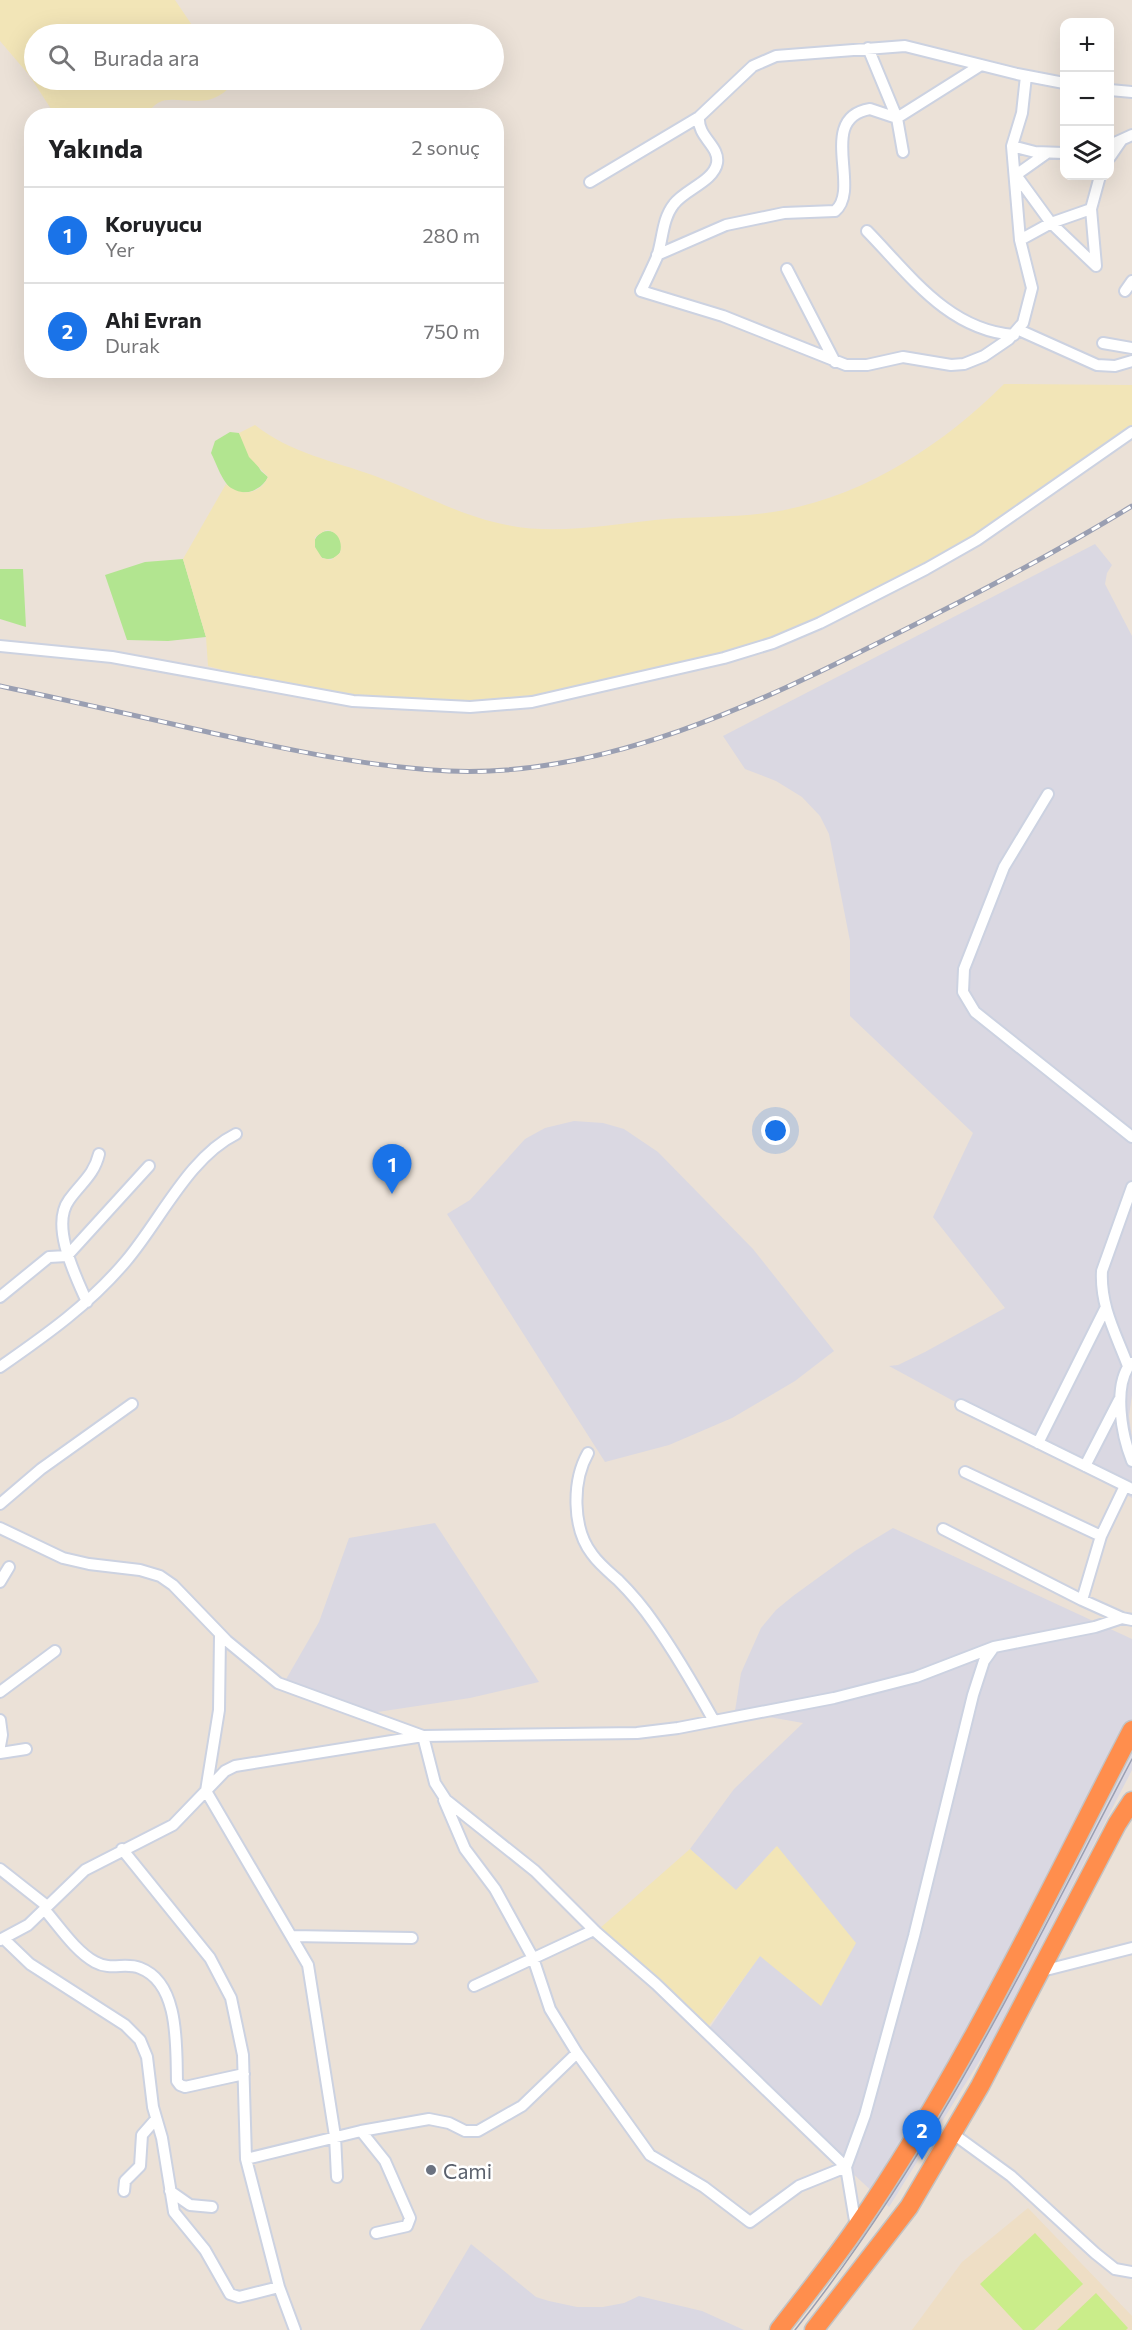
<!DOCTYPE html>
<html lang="tr">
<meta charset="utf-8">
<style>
:root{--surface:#fff;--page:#f6f6f6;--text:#202124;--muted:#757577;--line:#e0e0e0;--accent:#1a73e8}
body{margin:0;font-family:Commissioner,sans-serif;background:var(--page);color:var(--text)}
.controls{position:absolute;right:18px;top:18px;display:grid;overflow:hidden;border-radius:12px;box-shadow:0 6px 24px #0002}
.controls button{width:54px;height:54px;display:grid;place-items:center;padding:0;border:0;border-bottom:2px solid var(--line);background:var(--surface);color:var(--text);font:30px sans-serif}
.you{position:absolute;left:776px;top:1131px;width:21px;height:21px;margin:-15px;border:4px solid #fff;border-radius:50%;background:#1a73e8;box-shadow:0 0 0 9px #1a73e833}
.badge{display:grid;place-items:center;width:39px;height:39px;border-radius:50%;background:var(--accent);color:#fff;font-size:20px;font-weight:700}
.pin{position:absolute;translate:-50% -50px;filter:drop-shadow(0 2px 3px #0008)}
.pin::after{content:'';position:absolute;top:32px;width:21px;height:18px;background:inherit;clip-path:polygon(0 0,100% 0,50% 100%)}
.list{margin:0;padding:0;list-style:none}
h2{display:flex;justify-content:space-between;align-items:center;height:78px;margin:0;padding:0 24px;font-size:26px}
h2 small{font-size:20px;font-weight:400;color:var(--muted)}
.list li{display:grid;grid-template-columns:39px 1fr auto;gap:18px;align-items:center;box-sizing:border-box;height:96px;padding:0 24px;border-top:2px solid var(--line)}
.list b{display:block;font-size:22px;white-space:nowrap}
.list p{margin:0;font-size:20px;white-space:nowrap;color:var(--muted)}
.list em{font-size:20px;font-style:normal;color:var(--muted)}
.icon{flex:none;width:33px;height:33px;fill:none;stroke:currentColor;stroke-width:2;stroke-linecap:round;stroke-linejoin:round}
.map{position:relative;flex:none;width:1132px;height:2330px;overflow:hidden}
.search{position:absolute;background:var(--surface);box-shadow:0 6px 24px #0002;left:24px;top:24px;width:480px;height:66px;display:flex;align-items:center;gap:15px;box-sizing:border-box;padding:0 21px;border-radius:33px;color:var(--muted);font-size:22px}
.panel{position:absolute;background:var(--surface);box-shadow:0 6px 24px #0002;left:24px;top:108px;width:480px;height:270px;border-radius:24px}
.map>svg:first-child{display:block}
.industrial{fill:#dad8e2}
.education{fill:#eedec5}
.green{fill:#b2e590}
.sand{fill:#f2e5b7;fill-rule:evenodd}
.pitch{fill:#caed8a}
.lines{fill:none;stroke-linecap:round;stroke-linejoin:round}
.street-casing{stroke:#ccd2e1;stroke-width:14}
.highway-casing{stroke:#c3c3c3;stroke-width:21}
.street{stroke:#fff;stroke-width:10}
.highway{stroke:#ff8e4d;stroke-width:18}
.tram{stroke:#9a9fb2;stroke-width:1.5}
.rail-casing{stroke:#9a9fb2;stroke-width:5}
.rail{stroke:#fff;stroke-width:3;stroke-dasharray:9;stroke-linecap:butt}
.worship-dot{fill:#6b7280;stroke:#fff;stroke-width:2}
.labels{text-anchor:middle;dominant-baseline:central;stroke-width:5;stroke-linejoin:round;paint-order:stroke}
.worship-label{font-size:21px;fill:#5b616d;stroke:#fff;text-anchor:start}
</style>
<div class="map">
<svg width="1132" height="2330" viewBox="0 0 1132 2330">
<rect width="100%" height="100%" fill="#ebe1d7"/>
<path class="industrial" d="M1095 544 1112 565 1107 573 1105 584 1132 636V1395L1129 1416 1132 1437V1498L889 1366 898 1365 925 1352 1005 1308 933 1217 973 1133 850 1016V941L829 834 820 816 802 797 776 781 745 769 723 736Z
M574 1121 603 1123 624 1129 658 1152 753 1249 834 1351 795 1381 732 1418 669 1445 605 1462 447 1214 470 1200 525 1139 545 1128Z
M435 1523 539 1682 470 1698 371 1713 321 1704 281 1688 319 1622 349 1538Z
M893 1528 1132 1639V1770L992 2041 889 2207 704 2036 760 1955 776 1847 736 1891 690 1849 734 1789 803 1723 735 1711 741 1673 761 1628 776 1610 793 1596 855 1551Z
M471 2244 536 2297 549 2301 577 2307H603L624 2303 639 2296 702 2311 744 2330H420Z"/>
<path class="education" d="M1028 2208 1132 2316V2330H912L962 2262Z"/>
<path class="green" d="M230 432 239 433 261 471 268 477C261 492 237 500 226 483 220 475 216 463 211 453L215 441Z
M314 545a14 14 0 1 1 28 0a14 14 0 1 1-28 0Z
M183 559 206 637 168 641 127 640 105 575 145 562Z
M0 569H23L26 627 0 619Z"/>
<path class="sand" d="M0 0H175L198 34H34V80H235C206 124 163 79 148 115H55L29 75 0 41Z
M1004 384 1132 385V427L969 541 832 613 779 636 697 662 535 698 483 704 351 696 260 680 208 666 206 637 183 559 226 484C240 497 260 495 268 477L249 457 239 433 255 425C290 453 334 461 375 476 419 492 460 516 507 525 557 535 605 525 655 520 694 516 736 518 773 512 862 498 942 446 1004 384ZM326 530C338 531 343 542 340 553L331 560 322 558 315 547V537Z
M777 1846 856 1943 821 2006 760 1956 708 2027 599 1929 690 1849 736 1890Z"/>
<path class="pitch" d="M1035 2233 1083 2284 1034 2330H1023L980 2284Z
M1096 2293 1128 2328 1126 2330H1057Z"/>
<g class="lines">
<g class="street-casing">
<path id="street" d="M868 48 897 118 903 152
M1110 90 1132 92
M699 117C697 137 720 146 717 163 714 181 684 190 674 204 662 219 663 239 657 257 652 268 647 279 641 291L723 316 846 365H867L903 357 951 365 964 364 984 356 1009 339 1023 323 1032 288 1020 240 1012 146 1022 113 1026 76
M897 118 981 65
M1110 145 1132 135
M1012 146 1035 152 1064 153
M1047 153 1016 175 1051 223 1096 266
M1110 157 1121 141
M590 182 699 117 753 66 776 56 905 46 1017 74 1064 83
M1091 209 1096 266
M867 231C910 275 948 330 1014 335
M1020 240 1051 223 1091 209 1100 176
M657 255 726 225 784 213 835 211C862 189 816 118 870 109L897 118
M787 269 835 362
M1125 291 1132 281
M1019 330 1097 365 1115 366 1132 361
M1103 343 1132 348
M0 646 112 657 353 701 470 707 532 702 724 658 773 643 820 623 926 569 977 540 1132 432
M1048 794 1004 867 964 969 963 992 975 1012 1132 1137
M0 1297 49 1257 67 1256 149 1166
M87 1302C76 1277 50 1226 69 1200 81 1183 94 1175 99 1154
M1131 1363C1112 1386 1122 1436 1132 1461
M1128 1366C1116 1334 1100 1306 1102 1271L1132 1187
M0 1367C46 1335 90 1304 126 1261 160 1221 189 1157 236 1134
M961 1405 1132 1489
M1038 1443 1105 1309
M588 1453C572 1481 572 1528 592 1554 599 1564 609 1572 618 1580 631 1593 643 1607 654 1623 676 1654 695 1687 714 1721
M1085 1466 1119 1400
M965 1472 1101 1536 1125 1486
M0 1504 41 1469 132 1404
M0 1528 63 1558 89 1564 140 1570 160 1576 173 1585 227 1641 278 1683 423 1736 435 1783 446 1800 535 1871 596 1932 656 1984 846 2167
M943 1529 1082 1600 1122 1618 1132 1620
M0 1582 9 1567
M1082 1600 1101 1536
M220 1635 219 1710 206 1791 308 1965 335 2136 337 2177
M0 1692 55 1651
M0 1720 2 1735 0 1746
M0 1753 26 1749
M444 1800 465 1849 495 1889 533 1958 550 2009 577 2053 650 2155 704 2187 750 2222 799 2186 846 2167
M122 1849 210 1958 231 1998 243 2055 246 2159 279 2287 295 2330
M0 1869 47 1906
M44 1909C59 1926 75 1951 95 1962 111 1971 125 1962 140 1968 180 1983 176 2047 177 2081L180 2085 185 2087 244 2074
M291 1936 412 1938
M4 1939 30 1964 125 2025 140 2040 147 2057 153 2107 162 2138 174 2212 205 2250 230 2294 239 2297 279 2287
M0 1940 28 1925 85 1870 173 1825 225 1771 235 1766 423 1736 637 1733 678 1728 834 1698 916 1677 994 1647 1095 1627 1122 1618
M1042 1971 1132 1948
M474 1986 594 1930
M361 2131 385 2161 410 2218 407 2226 376 2233
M952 2133 1011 2176 1095 2253 1115 2269 1132 2272
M246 2159 361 2131 429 2119 449 2123 465 2131H478L522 2106 577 2053
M124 2191 125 2181 140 2166 142 2135 156 2119
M170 2191 190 2205 212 2207
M856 2227 846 2167 865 2115 914 1936 973 1695 984 1661 994 1647"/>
</g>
<g class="highway-casing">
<path id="highway" d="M779 2330C805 2296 832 2263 856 2228 964 2072 1045 1898 1132 1730
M814 2330 909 2207 980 2086 1117 1824 1132 1801"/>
</g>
<use href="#street" class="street"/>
<use href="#highway" class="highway"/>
<path class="tram" d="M795 2330C934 2156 1029 1955 1132 1759"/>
<g class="rail-casing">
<path id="rail" d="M0 686C71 701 141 717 212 733 290 750 369 767 449 771 604 778 759 703 894 635 975 595 1055 553 1132 506"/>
</g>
<use href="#rail" class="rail"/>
</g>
<circle class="worship-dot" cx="431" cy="2170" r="6"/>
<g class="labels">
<g class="worship-label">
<text x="443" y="2170">Cami</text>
</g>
</g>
</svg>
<div class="controls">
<button>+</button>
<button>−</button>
<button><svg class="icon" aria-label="layers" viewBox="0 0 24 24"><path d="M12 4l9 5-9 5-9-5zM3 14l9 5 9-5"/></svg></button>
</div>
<div class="you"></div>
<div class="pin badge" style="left:392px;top:1194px">1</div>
<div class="pin badge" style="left:922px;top:2160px">2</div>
<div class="search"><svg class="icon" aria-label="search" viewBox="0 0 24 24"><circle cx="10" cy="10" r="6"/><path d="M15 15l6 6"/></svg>Burada ara</div>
<section class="panel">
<h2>Yakında<small>2 sonuç</small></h2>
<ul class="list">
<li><span class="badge">1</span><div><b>Koruyucu</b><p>Yer</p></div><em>280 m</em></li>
<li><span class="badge">2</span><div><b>Ahi Evran</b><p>Durak</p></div><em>750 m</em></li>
</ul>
</section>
</div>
